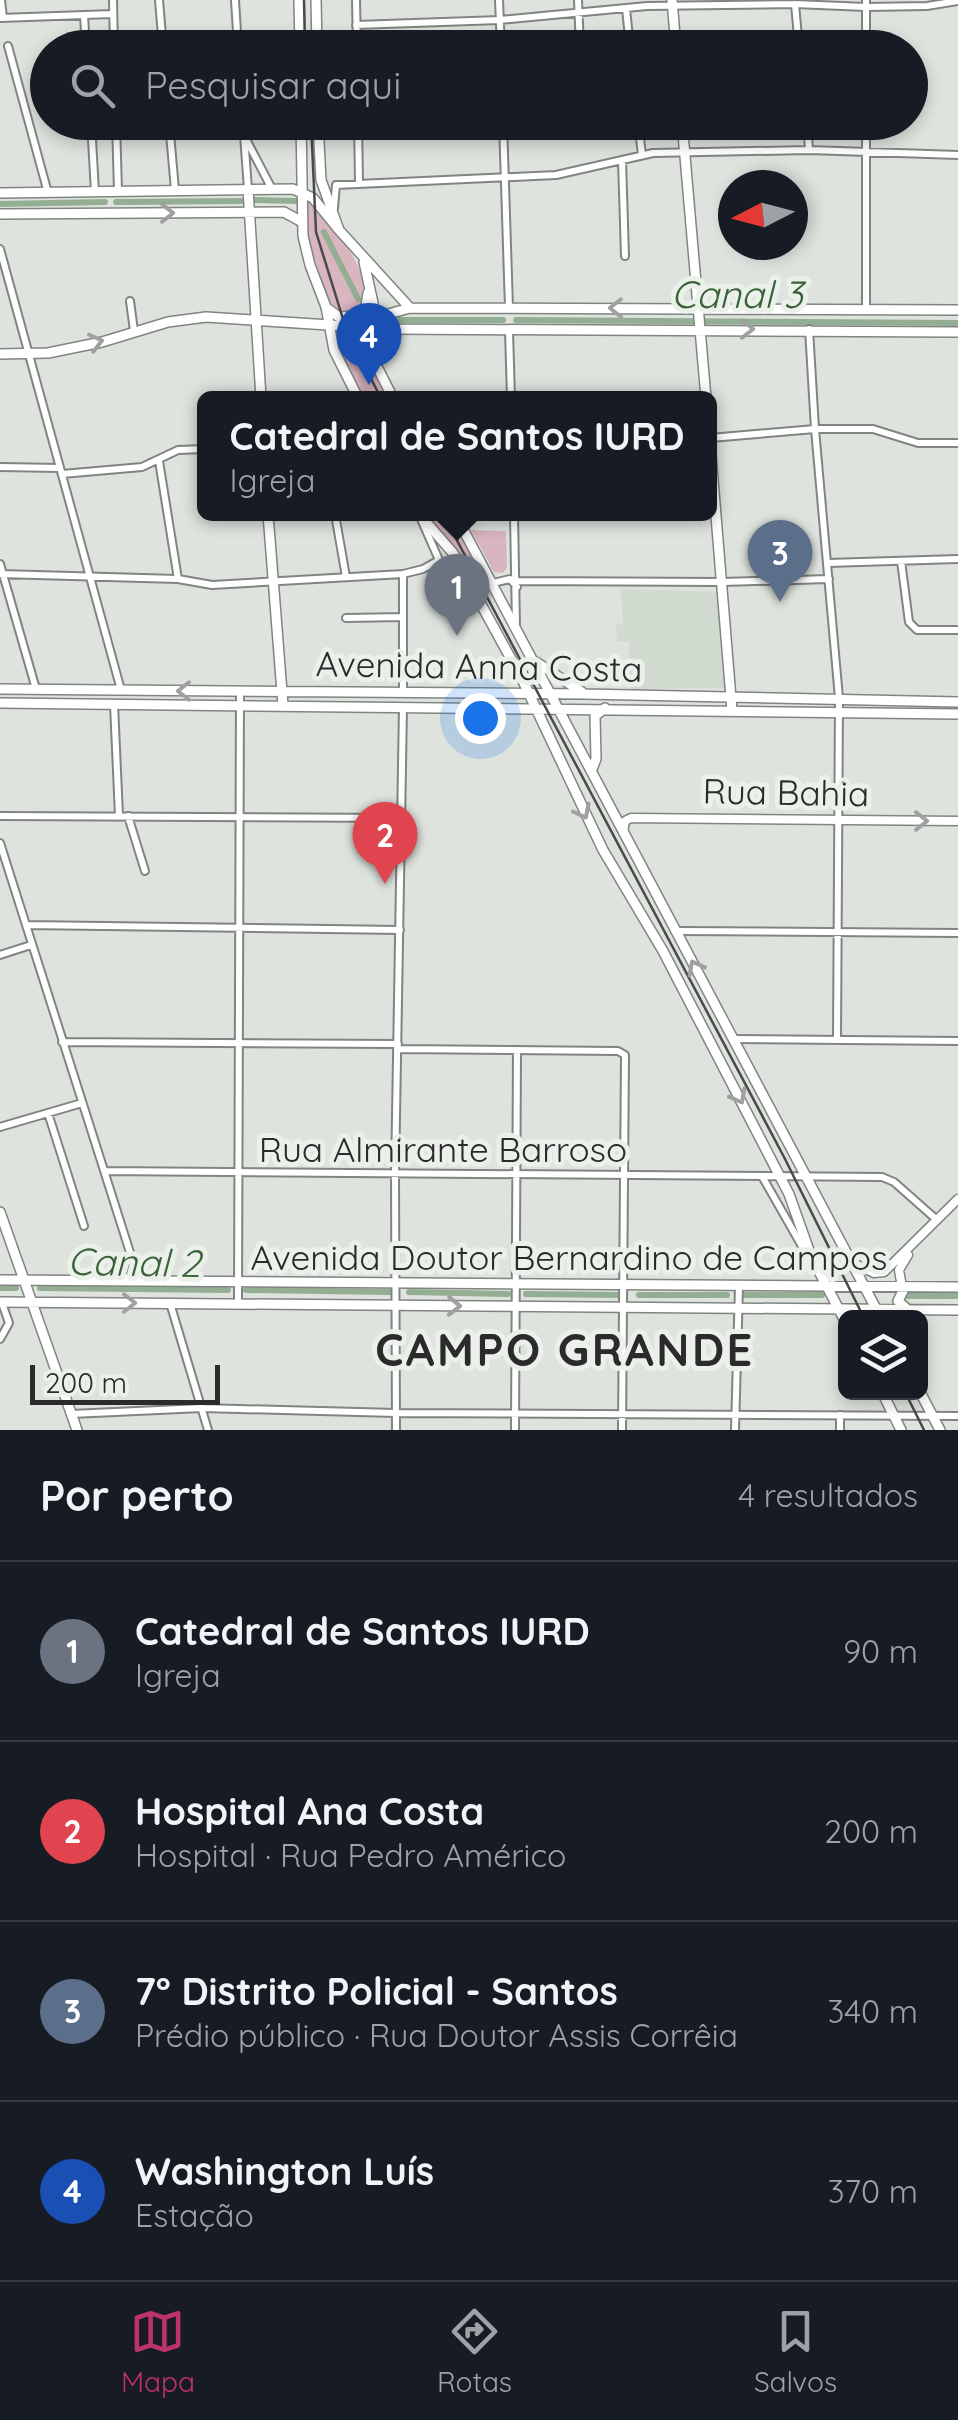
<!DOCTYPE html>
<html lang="pt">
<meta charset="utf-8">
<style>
:root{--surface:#171b24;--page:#20242c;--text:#f1f3f6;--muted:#9ea1a6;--line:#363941;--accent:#bc326b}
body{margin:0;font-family:Quicksand,sans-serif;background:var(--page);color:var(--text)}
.controls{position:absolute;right:30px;bottom:30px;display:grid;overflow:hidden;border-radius:15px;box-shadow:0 5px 15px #0003}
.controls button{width:90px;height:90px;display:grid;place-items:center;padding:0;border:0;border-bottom:2px solid var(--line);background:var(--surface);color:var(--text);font:50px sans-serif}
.compass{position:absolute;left:718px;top:170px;width:90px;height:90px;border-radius:50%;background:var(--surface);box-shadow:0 5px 15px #0003;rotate:264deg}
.scale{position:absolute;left:30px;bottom:25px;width:190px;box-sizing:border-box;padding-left:10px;border:5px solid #2a2b2a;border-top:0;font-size:28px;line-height:35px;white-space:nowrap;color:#2a2b2a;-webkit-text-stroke:8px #ebf0eb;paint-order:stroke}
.you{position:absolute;left:480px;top:718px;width:35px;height:35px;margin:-25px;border:8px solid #fff;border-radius:50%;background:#1a73e8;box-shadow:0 0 0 15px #1a73e833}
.badge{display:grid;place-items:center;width:65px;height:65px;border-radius:50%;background:var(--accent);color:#fff;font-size:32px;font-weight:700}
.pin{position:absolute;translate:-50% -82px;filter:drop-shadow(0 2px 5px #0008)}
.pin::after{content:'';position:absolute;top:52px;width:35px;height:30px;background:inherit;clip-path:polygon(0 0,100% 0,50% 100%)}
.popup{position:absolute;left:197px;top:391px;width:520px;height:130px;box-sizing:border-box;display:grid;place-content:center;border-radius:15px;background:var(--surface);filter:drop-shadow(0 2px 8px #0005);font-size:32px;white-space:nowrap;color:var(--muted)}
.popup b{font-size:38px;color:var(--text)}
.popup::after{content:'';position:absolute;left:50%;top:100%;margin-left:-20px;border:20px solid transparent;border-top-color:var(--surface)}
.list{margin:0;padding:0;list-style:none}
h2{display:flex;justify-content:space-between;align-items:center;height:130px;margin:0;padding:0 40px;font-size:42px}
h2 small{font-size:32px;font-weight:400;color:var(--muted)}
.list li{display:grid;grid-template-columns:65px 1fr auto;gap:30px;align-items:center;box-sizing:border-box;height:180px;padding:0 40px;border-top:2px solid var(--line)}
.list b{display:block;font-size:38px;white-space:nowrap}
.list p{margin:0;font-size:32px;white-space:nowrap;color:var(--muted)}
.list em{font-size:32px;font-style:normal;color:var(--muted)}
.icon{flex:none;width:55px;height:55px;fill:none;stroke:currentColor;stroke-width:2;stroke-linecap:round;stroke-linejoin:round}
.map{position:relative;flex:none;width:958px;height:1430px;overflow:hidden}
.search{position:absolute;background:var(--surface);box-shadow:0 5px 15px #0003;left:30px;right:30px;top:30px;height:110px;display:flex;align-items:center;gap:25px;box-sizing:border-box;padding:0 35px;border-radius:55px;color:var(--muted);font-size:38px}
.sheet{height:850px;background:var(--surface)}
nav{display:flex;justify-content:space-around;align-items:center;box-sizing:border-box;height:140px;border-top:2px solid var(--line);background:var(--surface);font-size:28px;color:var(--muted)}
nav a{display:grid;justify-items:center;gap:5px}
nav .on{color:var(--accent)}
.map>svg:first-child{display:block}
.built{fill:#d0dacf}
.green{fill:#d8b5bf}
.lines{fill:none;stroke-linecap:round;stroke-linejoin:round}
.canal{stroke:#93ae92;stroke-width:6}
.minor-casing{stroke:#818581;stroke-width:10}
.tertiary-casing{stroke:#818581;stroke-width:11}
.secondary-casing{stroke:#818581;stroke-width:12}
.minor{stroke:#fff;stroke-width:6}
.tertiary{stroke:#fff;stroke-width:8}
.secondary{stroke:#fff;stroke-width:9}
.tram{stroke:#494b49;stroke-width:2.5}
.oneway{stroke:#9fa09f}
.labels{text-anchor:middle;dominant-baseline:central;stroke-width:10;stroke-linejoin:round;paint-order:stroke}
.street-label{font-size:35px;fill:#2a2b2a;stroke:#ebf0eb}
.water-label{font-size:38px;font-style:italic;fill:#396238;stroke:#ebf0eb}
.district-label{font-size:45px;font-weight:bold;letter-spacing:2.5px;fill:#2a2b2a;stroke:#ebf0eb}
</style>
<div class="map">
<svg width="958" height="1430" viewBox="0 0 958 1430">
<rect width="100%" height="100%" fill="#dee3de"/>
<path class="built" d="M621 589 719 592 725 688 630 689 629 642 617 641 616 625 623 624Z"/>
<path class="green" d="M305 199 312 202C332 228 387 283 354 314L338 313 330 306 308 238Z
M333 331 367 332V360L387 398H363L338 350Z
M424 514H449L486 581 476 585 454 546Z
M471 530 506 531 507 567 503 573 494 572Z"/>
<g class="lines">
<path class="canal" d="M256 200 296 201
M116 202 241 201
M0 204 105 202
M324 232 358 299
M396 320H503
M516 320 958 323
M0 1288H16
M40 1288 228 1290
M246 1290 390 1292
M409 1292 508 1294
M526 1294 621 1295
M639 1295H727
M744 1295H822
M907 1296H958"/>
<g class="minor-casing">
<path id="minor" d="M1 0 3 18
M113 0 114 48
M159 0 163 48
M235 0 238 48
M356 0 357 48
M499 0 501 48
M578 0 580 48
M795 4 799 48
M626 8 630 48
M84 15 86 48
M0 18 113 14
M356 25 500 20 647 6 795 4 866 7 927 6 958 1
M8 46 48 193
M866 48V0
M91 122 95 192
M116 122 118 191
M169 122 175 190
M237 122 272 189
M243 122 248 189
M358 122 359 183
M503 122 509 308
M638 122 642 155
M807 122 809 150
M622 160 625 256
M334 208 336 185 556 175 653 153 809 150 958 155
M0 249 121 690
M130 301 134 331
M866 308V122
M809 329 815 429 839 698 837 1039
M509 331 511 398
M710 438 815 429H873L918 443H958
M159 461 178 579
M0 467 60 468
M62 474 142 467 178 450 205 449
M335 514 346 577
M514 514 516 627
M901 561 909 622 917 630H958
M828 563 958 559
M0 564 36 689
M0 574 178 579 212 585 403 574 423 569 439 560 421 519
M403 574V693
M517 581 722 582 829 579
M493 583 510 579 517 587
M346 618 403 617
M114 704 119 816
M0 816 401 818
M128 816 145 871
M0 843 134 1265 131 1275 122 1280
M26 925 400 930
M676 931 958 933
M0 955 31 945
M734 1039 958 1041
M62 1042 398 1044
M398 1049 618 1051 625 1055 622 1430
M48 1113 84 1226
M0 1127 82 1103
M105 1171 882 1177 894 1182 937 1220
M763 1178 807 1255
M170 1303 208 1430
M238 1304 240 691
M0 1339 9 1323 2 1303
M71 1414 202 1408 396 1413 958 1416
M840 1415V1430
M396 1430 395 1175 403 707
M515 1430 517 1050
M735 1430 739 1286"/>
</g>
<g class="tertiary-casing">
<path id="tertiary" d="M623 832 625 821 631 818 958 821
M851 1262 874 1273 884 1272 958 1199
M902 1287 899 1270 908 1255"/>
</g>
<g class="secondary-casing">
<path id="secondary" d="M299 0 300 48
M316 0 317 48
M672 0 676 48
M301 122 303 236 310 265 326 307 334 350 358 398
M318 122 321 180 339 230 410 308
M682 122 706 398
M248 189 261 398
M0 193 293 189 313 198 339 230
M0 214 284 212 302 222
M364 262 373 303 370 353 393 398
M328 309 339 317 357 316 366 306 368 293
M390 329 387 322 388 314 410 308 958 310
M0 354 48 353 102 342 168 322 206 317 390 329 958 332
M710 443 732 710
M268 514 283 705
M419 514 453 553 523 681 603 850 663 951 789 1194 811 1256 846 1323
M455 514 881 1318
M536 662 582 692
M0 689 584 694 958 702
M0 703 958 714
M592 769 596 759 595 716 605 708
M0 1212 77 1430
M0 1280 958 1287
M905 1287 898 1301 907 1309
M0 1302 958 1310
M882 1392 901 1430
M920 1392 940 1430"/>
</g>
<use href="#minor" class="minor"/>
<use href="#tertiary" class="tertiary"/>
<use href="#secondary" class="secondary"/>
<path class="tram" d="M304 0 305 48
M311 122 316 232 348 335 381 398
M443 514 784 1157 864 1318
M905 1392 924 1430"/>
</g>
<defs><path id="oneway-chevron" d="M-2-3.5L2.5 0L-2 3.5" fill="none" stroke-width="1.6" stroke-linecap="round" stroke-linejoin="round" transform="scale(2.5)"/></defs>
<g class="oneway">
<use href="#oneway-chevron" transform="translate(167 213)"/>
<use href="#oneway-chevron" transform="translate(616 308) rotate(180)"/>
<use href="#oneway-chevron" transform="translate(747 329)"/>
<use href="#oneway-chevron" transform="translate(96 342) rotate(-14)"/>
<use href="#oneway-chevron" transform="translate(184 691) rotate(-180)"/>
<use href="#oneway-chevron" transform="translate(583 812) rotate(63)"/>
<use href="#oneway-chevron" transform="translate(921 821)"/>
<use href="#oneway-chevron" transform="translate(695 967) rotate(-118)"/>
<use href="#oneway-chevron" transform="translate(739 1097) rotate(62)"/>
<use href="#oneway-chevron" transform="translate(129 1303)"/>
<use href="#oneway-chevron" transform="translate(454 1306) rotate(1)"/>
</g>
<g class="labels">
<g class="street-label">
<text transform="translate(479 666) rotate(1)">Avenida Anna Costa</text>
<text transform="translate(786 792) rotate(1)">Rua Bahia</text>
<text x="443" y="1149">Rua Almirante Barroso</text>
<text x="569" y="1257">Avenida Doutor Bernardino de Campos</text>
</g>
<g class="water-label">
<text x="737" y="294">Canal 3</text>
<text transform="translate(134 1262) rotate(1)">Canal 2</text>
</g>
<g class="district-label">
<text x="565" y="1349">CAMPO GRANDE</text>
</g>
</g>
</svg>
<div class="controls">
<button><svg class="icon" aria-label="layers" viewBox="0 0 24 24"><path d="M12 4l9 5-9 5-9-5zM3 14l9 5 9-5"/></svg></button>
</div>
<svg class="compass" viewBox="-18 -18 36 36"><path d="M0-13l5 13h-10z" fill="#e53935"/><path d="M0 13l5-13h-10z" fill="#9ea1a6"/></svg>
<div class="scale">200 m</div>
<div class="you"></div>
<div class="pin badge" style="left:457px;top:636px;background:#6b7280">1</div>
<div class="popup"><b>Catedral de Santos IURD</b>Igreja</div>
<div class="pin badge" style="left:385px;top:884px;background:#e0444e">2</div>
<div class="pin badge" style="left:780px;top:602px;background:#5c6f8a">3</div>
<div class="pin badge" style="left:369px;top:385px;background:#1a4fb4">4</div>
<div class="search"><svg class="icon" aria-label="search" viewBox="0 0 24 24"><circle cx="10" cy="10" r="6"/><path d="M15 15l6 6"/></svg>Pesquisar aqui</div>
</div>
<section class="sheet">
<h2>Por perto<small>4 resultados</small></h2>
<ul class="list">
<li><span class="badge" style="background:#6b7280">1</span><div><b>Catedral de Santos IURD</b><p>Igreja</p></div><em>90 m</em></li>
<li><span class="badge" style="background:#e0444e">2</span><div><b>Hospital Ana Costa</b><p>Hospital · Rua Pedro Américo</p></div><em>200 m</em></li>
<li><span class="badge" style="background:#5c6f8a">3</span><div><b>7° Distrito Policial - Santos</b><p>Prédio público · Rua Doutor Assis Corrêia</p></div><em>340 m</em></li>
<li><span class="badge" style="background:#1a4fb4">4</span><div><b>Washington Luís</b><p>Estação</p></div><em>370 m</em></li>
</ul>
</section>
<nav>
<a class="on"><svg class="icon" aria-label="map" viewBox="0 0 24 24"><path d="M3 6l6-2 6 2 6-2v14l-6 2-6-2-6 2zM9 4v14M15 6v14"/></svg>Mapa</a>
<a><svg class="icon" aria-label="directions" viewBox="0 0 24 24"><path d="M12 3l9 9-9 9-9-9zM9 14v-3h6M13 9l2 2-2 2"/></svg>Rotas</a>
<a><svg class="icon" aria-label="saved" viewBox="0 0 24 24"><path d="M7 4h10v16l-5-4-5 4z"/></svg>Salvos</a>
</nav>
